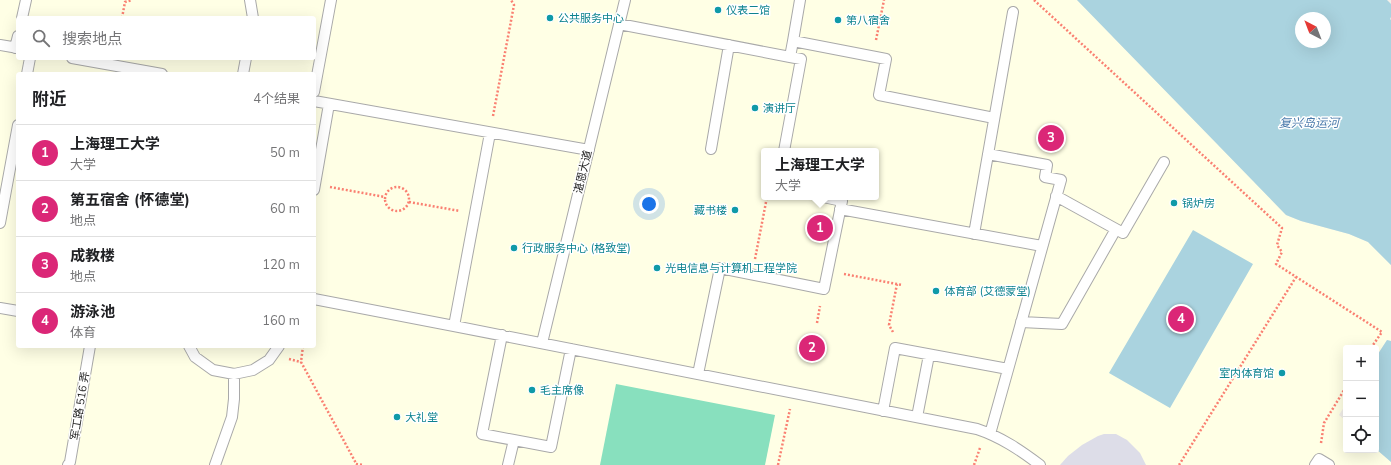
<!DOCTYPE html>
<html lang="zh">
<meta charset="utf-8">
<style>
:root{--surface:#fff;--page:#f2f2f2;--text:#202124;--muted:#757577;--line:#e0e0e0;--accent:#db2777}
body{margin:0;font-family:"Nunito Sans","Noto Sans SC",sans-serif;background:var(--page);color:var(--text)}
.controls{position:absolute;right:12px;bottom:12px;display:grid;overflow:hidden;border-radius:4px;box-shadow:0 4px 16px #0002}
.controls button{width:36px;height:36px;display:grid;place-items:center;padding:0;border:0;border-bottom:1px solid var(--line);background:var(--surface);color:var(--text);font:20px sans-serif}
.compass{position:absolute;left:1295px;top:12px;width:36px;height:36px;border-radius:50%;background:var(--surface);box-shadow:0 4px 16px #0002;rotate:318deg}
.you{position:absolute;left:649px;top:204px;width:14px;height:14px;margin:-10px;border:3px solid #fff;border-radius:50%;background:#1a73e8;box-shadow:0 0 0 6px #1a73e833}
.badge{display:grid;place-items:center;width:26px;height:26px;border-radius:50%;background:var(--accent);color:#fff;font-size:13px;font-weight:700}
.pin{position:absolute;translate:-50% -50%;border:2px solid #fff;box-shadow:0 1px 4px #0006}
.popup{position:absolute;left:761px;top:148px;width:118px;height:52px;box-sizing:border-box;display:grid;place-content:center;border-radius:4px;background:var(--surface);filter:drop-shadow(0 1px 3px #0005);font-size:13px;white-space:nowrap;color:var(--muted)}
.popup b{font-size:15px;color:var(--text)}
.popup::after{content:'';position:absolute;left:50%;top:100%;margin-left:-8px;border:8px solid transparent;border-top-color:var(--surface)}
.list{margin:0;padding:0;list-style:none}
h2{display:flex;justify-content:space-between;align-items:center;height:52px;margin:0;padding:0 16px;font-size:17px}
h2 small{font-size:13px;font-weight:400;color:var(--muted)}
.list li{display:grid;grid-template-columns:26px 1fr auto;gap:12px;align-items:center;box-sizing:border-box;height:56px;padding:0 16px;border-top:1px solid var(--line)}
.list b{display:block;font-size:15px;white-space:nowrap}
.list p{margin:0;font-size:13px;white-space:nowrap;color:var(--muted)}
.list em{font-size:13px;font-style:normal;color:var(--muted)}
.icon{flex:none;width:22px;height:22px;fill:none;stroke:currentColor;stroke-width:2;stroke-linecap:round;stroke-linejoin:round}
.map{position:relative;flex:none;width:1391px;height:465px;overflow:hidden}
.search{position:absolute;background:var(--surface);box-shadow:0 4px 16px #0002;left:16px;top:16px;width:300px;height:44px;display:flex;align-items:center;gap:10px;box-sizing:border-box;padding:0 14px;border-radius:4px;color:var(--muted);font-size:15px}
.panel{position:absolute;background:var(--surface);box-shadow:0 4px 16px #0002;left:16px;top:72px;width:300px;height:276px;border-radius:4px}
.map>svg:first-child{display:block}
.education{fill:#ffffe5;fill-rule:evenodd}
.pitch{fill:#88e0be}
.plaza{fill:#dddde8}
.water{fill:#aad3df;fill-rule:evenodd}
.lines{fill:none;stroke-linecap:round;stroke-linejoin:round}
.lane-casing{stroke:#a9a9a9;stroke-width:12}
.path{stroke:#fa8072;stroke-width:2.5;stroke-dasharray:2 2;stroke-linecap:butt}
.lane{stroke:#fff;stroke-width:10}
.culture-dot{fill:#0f9aa8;stroke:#fff;stroke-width:1.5}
.labels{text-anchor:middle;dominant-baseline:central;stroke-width:3;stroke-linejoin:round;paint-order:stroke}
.culture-label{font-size:11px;fill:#0d838f;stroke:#fff;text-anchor:start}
.street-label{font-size:11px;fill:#222;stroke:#fff}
.water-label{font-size:12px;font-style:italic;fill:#4a7aab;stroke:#fff}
</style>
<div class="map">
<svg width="1391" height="465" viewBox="0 0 1391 465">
<rect width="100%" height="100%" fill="#f2efe9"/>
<path class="education" d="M0 0H1077L1286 215 1301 221 1349 234 1368 242 1391 265V341L1387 340 1376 357V348H1346V404L1339 415 1346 421V450H1376V449L1391 462V465H0ZM18 18H314V58H18ZM18 74H314V346H18ZM764 151H876V197H764Z"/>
<path class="pitch" d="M616 384 775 415 765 465H600Z"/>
<path class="plaza" d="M1104 434H1116L1127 440 1140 453 1146 465H1060L1068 456 1082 445 1098 436Z"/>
<path class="water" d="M1077 0H1387L1391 4V17L1390 19 1391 20V265L1368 242 1349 234 1301 221 1286 215ZM1301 18H1325V42H1301Z
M1193 230 1253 264 1170 408 1109 373Z
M1387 340 1391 341V462L1376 449V357Z"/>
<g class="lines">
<g class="lane-casing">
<path id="lane" d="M250 0 253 18
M22 18 26 0
M619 24 790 57 793 41 886 59 879 95 994 118
M793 41 800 0
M0 45 18 48
M15 48 18 36
M72 58 162 74
M27 74 30 58
M243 74 246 58
M314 92 331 0
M314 101 589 150
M711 149 729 45
M784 151 801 59 790 57
M988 154 1047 165 1045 177 1061 180 990 434
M314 190 329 104
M1056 196 1123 233 1164 162
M840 209 1042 246
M0 223 18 125
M974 234 1013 12
M314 299 454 326 977 429C1001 437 1020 450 1040 465
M0 308 18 311
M1021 322 1062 324 1116 229
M454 326 490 133
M502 335 482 434 551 447 571 349
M542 343 625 0
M189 346 195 357 213 370 234 374 253 370 269 360 279 346
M698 374 720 268 824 289 842 201 823 197
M883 411 895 348 1008 369
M917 417 929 355
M68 465 70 462 90 346
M215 465 232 417 234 399V374
M508 465 514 440
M1315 465 1319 459 1329 465"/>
</g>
<path class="path" d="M1034 0 1282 228 1277 245 1282 252 1276 264 1382 332 1371 348
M122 18 125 2 132 0
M876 40 884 0
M493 116 514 5 511 0
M385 199a12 12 0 1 1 24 0a12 12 0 1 1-24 0Z
M330 187 385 197
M409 202 460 211
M755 259 767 197
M844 274 902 285
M817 323 820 306
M893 332 889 325 897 284
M303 346 301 362 357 465
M289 359 301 362
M1321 443 1324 423 1346 387
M356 464 363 465
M778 465 790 409
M974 465 980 448
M1179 465 1296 277"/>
<use href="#lane" class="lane"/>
</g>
<g class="culture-dot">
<circle cx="718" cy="10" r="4"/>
<circle cx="550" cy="18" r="4"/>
<circle cx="838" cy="20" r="4"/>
<circle cx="755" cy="108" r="4"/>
<circle cx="1174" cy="203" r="4"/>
<circle cx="735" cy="210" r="4"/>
<circle cx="514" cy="248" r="4"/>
<circle cx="657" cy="268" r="4"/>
<circle cx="936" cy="291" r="4"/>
<circle cx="1282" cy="373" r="4"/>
<circle cx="532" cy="390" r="4"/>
<circle cx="397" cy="417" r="4"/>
</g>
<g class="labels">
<g class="culture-label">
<text x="726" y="10">仪表二馆</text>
<text x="558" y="18">公共服务中心</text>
<text x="846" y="20">第八宿舍</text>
<text x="763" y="108">演讲厅</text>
<text x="1182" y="203">锅炉房</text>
<text x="727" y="210" text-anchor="end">藏书楼</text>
<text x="522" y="248">行政服务中心 (格致堂)</text>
<text x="665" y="268">光电信息与计算机工程学院</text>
<text x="944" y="291">体育部 (艾德蒙堂)</text>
<text x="1274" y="373" text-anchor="end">室内体育馆</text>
<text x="540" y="390">毛主席像</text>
<text x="405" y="417">大礼堂</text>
</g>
<g class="street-label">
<text transform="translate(583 172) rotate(-77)">湛恩大道</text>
<text transform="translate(80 406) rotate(-81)">军工路 516 弄</text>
</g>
<g class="water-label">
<text x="1309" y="123">复兴岛运河</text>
</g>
</g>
</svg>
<div class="controls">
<button>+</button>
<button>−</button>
<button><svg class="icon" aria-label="locate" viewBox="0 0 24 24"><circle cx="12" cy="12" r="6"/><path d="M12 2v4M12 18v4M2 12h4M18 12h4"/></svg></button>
</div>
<svg class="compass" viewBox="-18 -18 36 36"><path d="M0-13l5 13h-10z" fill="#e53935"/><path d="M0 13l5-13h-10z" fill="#757577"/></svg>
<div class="you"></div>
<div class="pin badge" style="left:820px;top:228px">1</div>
<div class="popup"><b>上海理工大学</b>大学</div>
<div class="pin badge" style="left:812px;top:348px">2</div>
<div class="pin badge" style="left:1051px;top:138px">3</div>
<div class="pin badge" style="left:1181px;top:319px">4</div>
<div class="search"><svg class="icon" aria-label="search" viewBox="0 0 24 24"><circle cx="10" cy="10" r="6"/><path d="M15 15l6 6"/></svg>搜索地点</div>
<section class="panel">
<h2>附近<small>4个结果</small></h2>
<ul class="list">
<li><span class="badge">1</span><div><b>上海理工大学</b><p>大学</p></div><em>50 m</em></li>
<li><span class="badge">2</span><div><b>第五宿舍 (怀德堂)</b><p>地点</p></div><em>60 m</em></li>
<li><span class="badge">3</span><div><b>成教楼</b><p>地点</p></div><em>120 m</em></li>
<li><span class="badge">4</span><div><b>游泳池</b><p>体育</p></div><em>160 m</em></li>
</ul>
</section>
</div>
